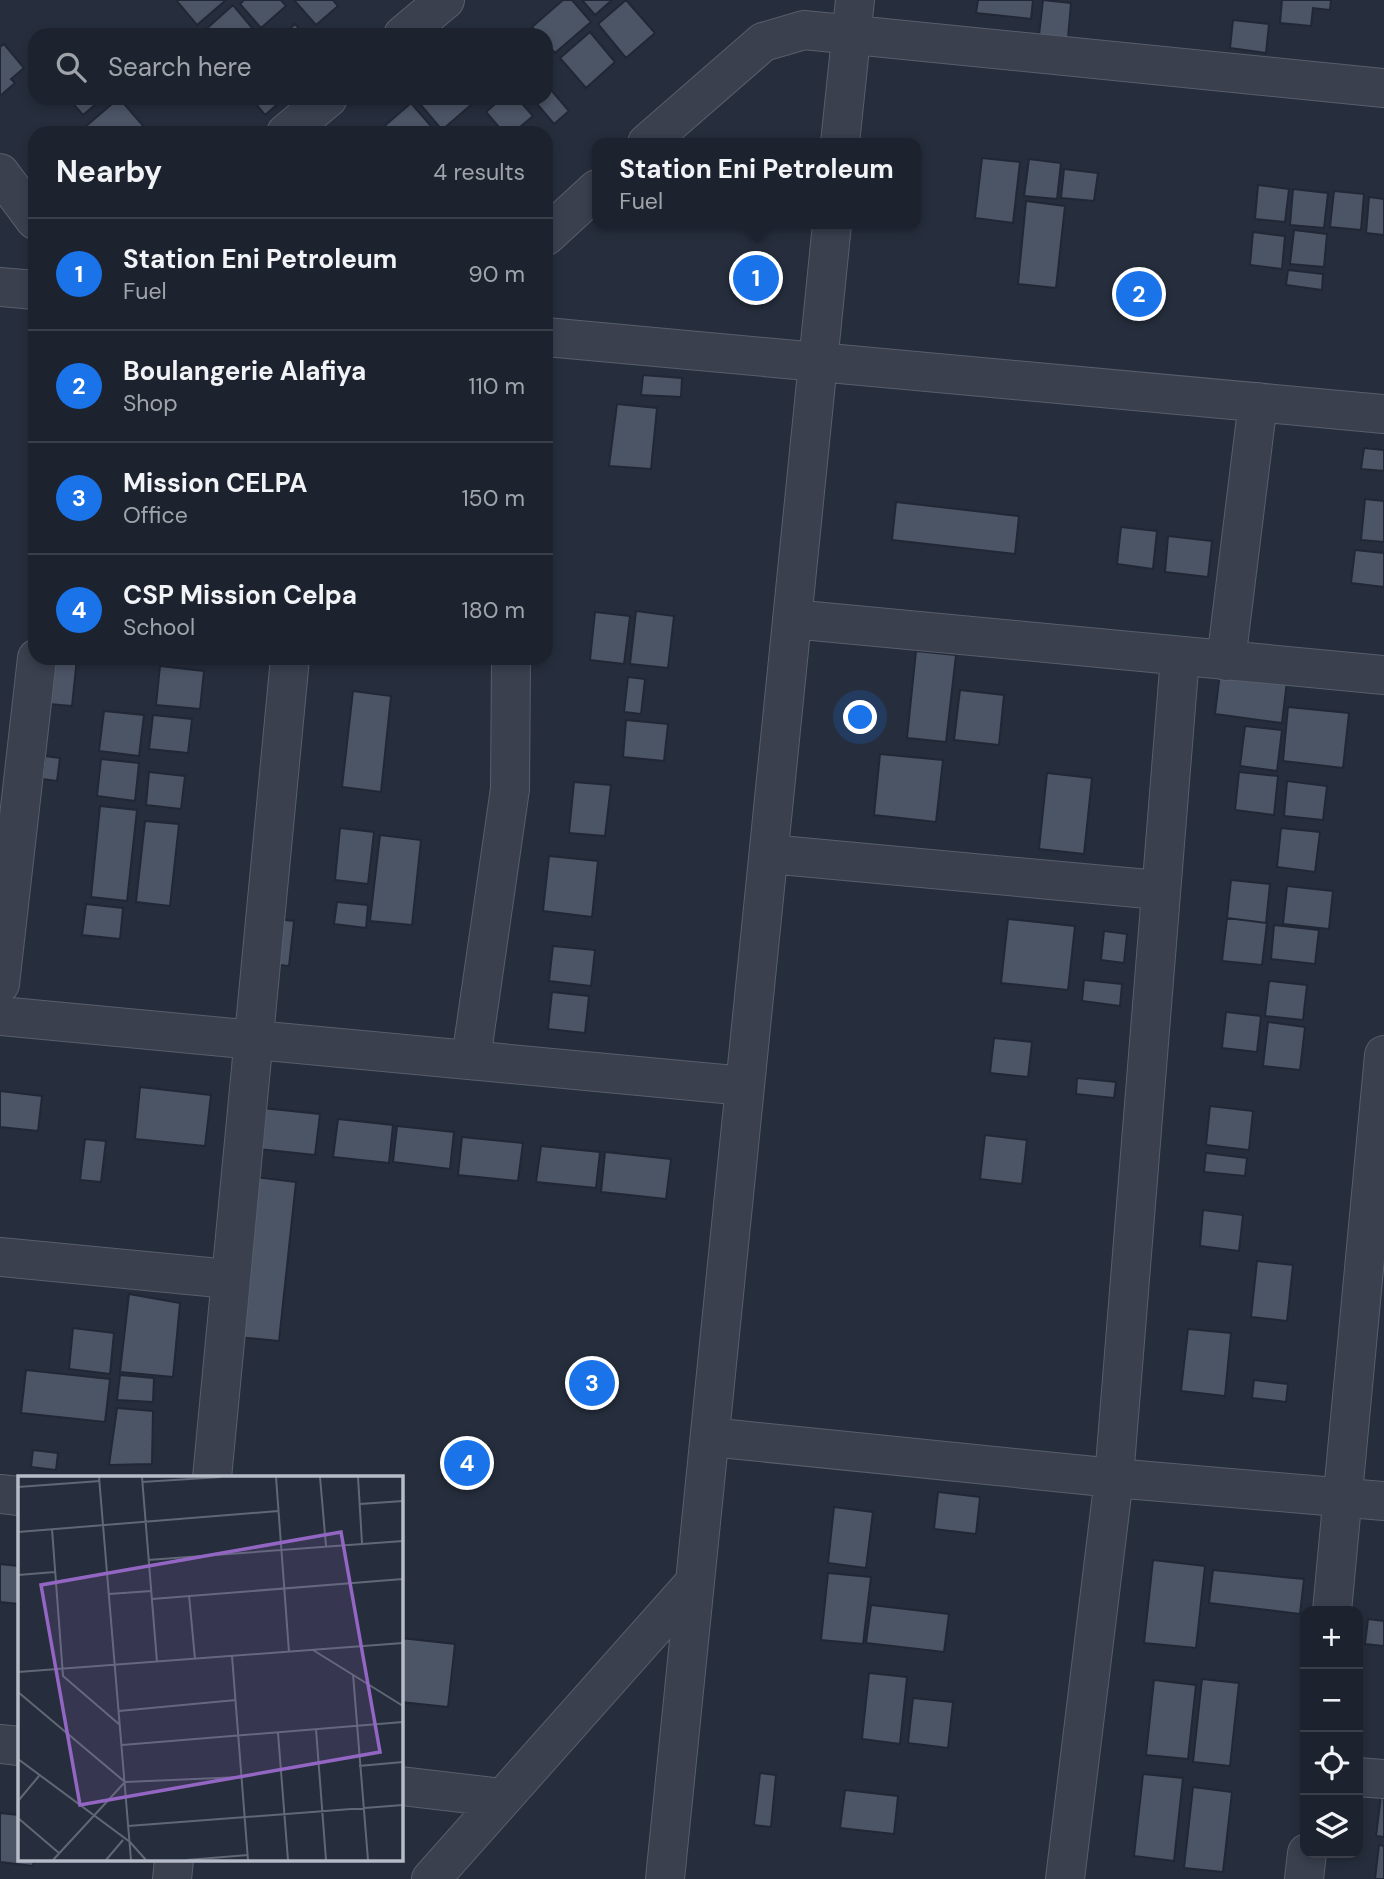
<!DOCTYPE html>
<meta charset="utf-8">
<style>
:root{--surface:#1c222e;--page:#292f3a;--text:#f1f3f6;--muted:#a0a4aa;--line:#3a3f4a;--accent:#1a73e8}
body{margin:0;font-family:"DM Sans",sans-serif;background:var(--page);color:var(--text)}
.controls{position:absolute;right:21px;bottom:21px;display:grid;overflow:hidden;border-radius:14px;box-shadow:0 4px 10px #0003}
.controls button{width:63px;height:63px;display:grid;place-items:center;padding:0;border:0;border-bottom:2px solid var(--line);background:var(--surface);color:var(--text);font:35px sans-serif}
.you{position:absolute;left:861px;top:718px;width:24px;height:24px;margin:-18px;border:5px solid #fff;border-radius:50%;background:#1a73e8;box-shadow:0 0 0 10px #1a73e833}
.badge{display:grid;place-items:center;width:46px;height:46px;border-radius:50%;background:var(--accent);color:#fff;font-size:23px;font-weight:700}
.pin{position:absolute;translate:-50% -50%;border:4px solid #fff;box-shadow:0 2px 7px #0006}
.popup{position:absolute;left:592px;top:138px;width:329px;height:91px;box-sizing:border-box;display:grid;place-content:center;border-radius:14px;background:var(--surface);filter:drop-shadow(0 2px 5px #0005);font-size:23px;white-space:nowrap;color:var(--muted)}
.popup b{font-size:26px;color:var(--text)}
.popup::after{content:'';position:absolute;left:50%;top:100%;margin-left:-14px;border:14px solid transparent;border-top-color:var(--surface)}
.list{margin:0;padding:0;list-style:none}
h2{display:flex;justify-content:space-between;align-items:center;height:91px;margin:0;padding:0 28px;font-size:30px}
h2 small{font-size:23px;font-weight:400;color:var(--muted)}
.list li{display:grid;grid-template-columns:46px 1fr auto;gap:21px;align-items:center;box-sizing:border-box;height:112px;padding:0 28px;border-top:2px solid var(--line)}
.list b{display:block;font-size:26px;white-space:nowrap}
.list p{margin:0;font-size:23px;white-space:nowrap;color:var(--muted)}
.list em{font-size:23px;font-style:normal;color:var(--muted)}
.icon{flex:none;width:38px;height:38px;fill:none;stroke:currentColor;stroke-width:2;stroke-linecap:round;stroke-linejoin:round}
.map{position:relative;flex:none;width:1384px;height:1879px;overflow:hidden}
.search{position:absolute;background:var(--surface);box-shadow:0 4px 10px #0003;left:28px;top:28px;width:525px;height:77px;display:flex;align-items:center;gap:18px;box-sizing:border-box;padding:0 24px;border-radius:21px;color:var(--muted);font-size:26px}
.panel{position:absolute;background:var(--surface);box-shadow:0 4px 10px #0003;left:28px;top:126px;width:525px;height:539px;border-radius:21px}
.map>svg:first-child{display:block}
.building{fill:#4c5566;stroke:#212735;stroke-width:2}
.lines{fill:none;stroke-linecap:round;stroke-linejoin:round}
.minor-casing{stroke:#585e6b;stroke-width:40}
.minor{stroke:#3a404e;stroke-width:38}
.inset-road{fill:none;stroke:#606775;stroke-width:2}
.view{fill:#9366c3;fill-opacity:0.15;stroke:#9366c3;stroke-width:3.5}
.inset-edge{fill:none;stroke:#b6bcc8;stroke-width:3.5}
</style>
<div class="map">
<svg width="1384" height="1879" viewBox="0 0 1384 1879">
<rect width="100%" height="100%" fill="#262e3d"/>
<path class="building" d="M176 0H226L197 25Z
M244 0H281L286 6 261 28 240 4Z
M294 0H333L338 6 316 25Z
M563 0H572L591 22 555 53 546 43V35H539L532 27Z
M582 0H612L595 15Z
M626 0 655 33 626 58 598 24Z
M978 0H1033L1031 19 976 13Z
M1043 0 1071 3 1068 38 1039 35Z
M1282 0H1331L1330 10 1313 8 1311 26 1280 23Z
M233 5 258 35H208L204 31Z
M1233 20 1269 24 1266 53 1230 48Z
M295 24 305 35H283Z
M590 32 615 62 586 88 560 58Z
M4 44 24 68 11 79 15 83 0 96V47Z
M546 84 569 111 554 124 532 98H546Z
M68 98H103L83 115Z
M119 98 146 129 142 133H78Z
M251 98H276L280 102 265 115Z
M415 98H479L442 130Z
M502 98H517L533 116 513 133H504L486 112Z
M411 103 437 133H385L381 129Z
M982 158 1020 162 1013 223 975 218Z
M1029 159 1061 163 1057 199 1024 196Z
M1064 169 1098 173 1094 201 1061 198Z
M1258 185 1289 189 1285 222 1255 219Z
M1293 189 1328 193 1324 228 1290 225Z
M1334 191 1364 194 1361 230 1330 227Z
M1369 197 1384 199V235L1366 233Z
M1026 201 1065 206 1056 288 1018 284Z
M1294 230 1327 234 1324 267 1290 264Z
M1253 232 1285 236 1282 269 1250 265Z
M1288 270 1323 274 1322 290 1286 285Z
M643 375 682 378 681 397 641 395Z
M617 404 657 408 651 469 609 466Z
M1364 448 1384 450V471L1361 469Z
M1365 499 1384 501V542L1361 540Z
M896 502 1019 516 1015 554 892 540Z
M1121 527 1157 531 1153 569 1117 564Z
M1168 536 1212 541 1208 577 1165 572Z
M1355 550 1384 553V587L1351 583Z
M636 611 674 616 668 668 630 664Z
M595 612 630 616 624 664 590 660Z
M916 651 956 655 946 742 907 738Z
M54 658H77L72 706 49 704Z
M160 666 204 671 200 709 156 705Z
M1220 673 1287 681 1282 723 1215 714Z
M628 677 645 679 641 714 624 712Z
M960 690 1004 695 999 745 954 740Z
M353 691 391 696 381 792 342 787Z
M1288 707 1349 713 1343 768 1283 761Z
M104 711 144 715 139 756 99 751Z
M153 715 192 719 188 753 149 749Z
M626 720 668 724 664 761 623 757Z
M1245 726 1282 730 1277 771 1240 766Z
M880 754 943 760 936 822 874 815Z
M45 756 60 758 57 781 42 779Z
M101 759 139 763 135 801 97 796Z
M149 772 185 776 181 809 146 805Z
M1239 772 1278 776 1274 815 1235 810Z
M1047 773 1092 778 1084 854 1039 849Z
M1287 781 1327 786 1323 820 1284 816Z
M574 782 611 785 605 836 569 833Z
M100 806 137 810 127 901 91 897Z
M145 821 179 824 170 906 136 902Z
M340 828 374 832 368 884 335 880Z
M1281 828 1320 832 1315 872 1277 867Z
M380 835 421 840 412 925 370 921Z
M549 856 598 861 592 917 543 911Z
M1231 880 1270 884 1266 923 1227 918Z
M1287 886 1333 891 1329 929 1283 924Z
M337 902 368 905 366 928 334 924Z
M86 904 123 908 120 939 82 935Z
M1227 918 1267 923 1262 965 1222 961Z
M276 919 294 921 289 966 271 964Z
M1008 919 1075 926 1068 990 1001 983Z
M1274 925 1319 930 1315 964 1271 959Z
M1104 931 1127 934 1124 963 1101 960Z
M553 946 595 950 591 986 549 981Z
M1084 980 1122 984 1120 1006 1082 1001Z
M1269 981 1307 985 1303 1020 1265 1016Z
M552 992 589 996 585 1033 548 1029Z
M1226 1012 1261 1016 1257 1052 1222 1048Z
M1268 1022 1305 1027 1300 1070 1263 1066Z
M994 1038 1032 1042 1028 1077 990 1073Z
M1077 1078 1116 1082 1114 1098 1076 1094Z
M140 1087 211 1095 205 1146 135 1139Z
M0 1091 42 1096 38 1131 0 1127Z
M1210 1106 1253 1111 1249 1150 1206 1145Z
M262 1108 320 1114 315 1155 258 1149Z
M338 1119 393 1125 389 1163 333 1157Z
M397 1126 454 1132 450 1169 393 1162Z
M985 1135 1027 1140 1022 1184 980 1179Z
M462 1137 523 1143 518 1181 458 1175Z
M85 1139 106 1141 101 1182 80 1180Z
M541 1146 600 1152 596 1188 536 1182Z
M605 1152 671 1159 666 1199 601 1192Z
M1206 1153 1247 1158 1245 1176 1204 1172Z
M255 1177 296 1182 279 1341 237 1337Z
M1203 1210 1243 1215 1239 1251 1200 1246Z
M1257 1261 1293 1265 1287 1321 1251 1317Z
M129 1294 180 1303 173 1377 120 1372Z
M73 1328 114 1333 110 1374 69 1369Z
M1188 1329 1231 1333 1225 1396 1181 1391Z
M26 1370 110 1379 105 1422 21 1413Z
M120 1375 154 1378 153 1402 117 1400Z
M1254 1380 1288 1384 1286 1402 1252 1398Z
M117 1408 153 1411 152 1464 109 1465Z
M33 1450 58 1453 56 1470 31 1467Z
M938 1492 980 1497 976 1534 934 1529Z
M834 1507 873 1512 866 1568 828 1563Z
M1153 1560 1205 1566 1196 1648 1144 1643Z
M0 1564 19 1566V1604L0 1602Z
M1213 1570 1304 1579 1300 1614 1209 1603Z
M828 1573 871 1577 863 1644 821 1640Z
M871 1605 949 1614 944 1652 866 1643Z
M1368 1619 1384 1621V1646L1365 1644Z
M401 1638 455 1644 448 1707 401 1702Z
M869 1673 907 1677 900 1744 862 1739Z
M1202 1679 1239 1683 1230 1766 1193 1762Z
M1154 1680 1196 1685 1188 1759 1146 1755Z
M913 1698 953 1702 948 1748 908 1743Z
M760 1773 776 1775 771 1827 754 1825Z
M1143 1774 1183 1778 1174 1861 1134 1856Z
M1193 1787 1232 1792 1223 1872 1184 1868Z
M845 1790 898 1796 894 1834 840 1828Z
M1381 1796 1384 1797V1837L1376 1836Z
M0 1813 19 1815V1860H34L33 1866 0 1862Z
M1379 1845 1384 1846V1879H1375Z"/>
<g class="lines">
<g class="minor-casing">
<path id="minor" d="M403 35 445 0
M286 133 328 98
M647 143 763 42 804 30 1384 88
M840 143 855 0
M0 173 35 220
M546 236 597 189
M0 287 35 290
M546 337 1384 414
M792 619 1384 675
M1226 661 1258 402
M769 854 1159 890
M0 984 37 658
M0 1016 745 1086
M471 1059 510 789 511 658
M0 1257 229 1279
M710 1437 1114 1478 1384 1501
M212 1478 290 658
M0 1494 19 1496
M1332 1611 1384 1055
M0 1744 19 1746
M1358 1777 1384 1779
M401 1786 503 1798
M172 1879 174 1860
M431 1879 695 1582
M665 1879 832 224
M1065 1879 1114 1478 1180 657
M1304 1879 1307 1853"/>
</g>
<use href="#minor" class="minor"/>
</g>
<g transform="translate(18 1476)">
<rect width="385" height="385" fill="#262e3d"/>
<path class="inset-road" d="M81 1 113 384M124 1 139 186M258 1 271 176M302 1 308 70M340 1 344 67M124 6 203 1M0 11 82 5M342 28 385 25M34 53 45 200 102 249M0 56 260 35M130 84 385 65M0 99 37 96M91 118 133 115M171 119 177 183M134 123 385 103M295 174 385 230M214 180 230 384M0 196 385 167M335 198 350 384M0 216 107 306 224 301M101 235 218 224M298 253 308 384M260 257 270 384M104 269 385 246M0 283 112 366 128 384M341 290 385 286M0 325 21 300M0 342 41 377M110 350 385 329M35 384 107 306M88 384 105 364M169 384 230 379"/>
<path class="view" d="M323 56 362 276 62 329 23 109Z"/>
<rect width="385" height="385" class="inset-edge"/>
</g>
</svg>
<div class="controls">
<button>+</button>
<button>−</button>
<button><svg class="icon" aria-label="locate" viewBox="0 0 24 24"><circle cx="12" cy="12" r="6"/><path d="M12 2v4M12 18v4M2 12h4M18 12h4"/></svg></button>
<button><svg class="icon" aria-label="layers" viewBox="0 0 24 24"><path d="M12 4l9 5-9 5-9-5zM3 14l9 5 9-5"/></svg></button>
</div>
<div class="you"></div>
<div class="pin badge" style="left:756px;top:278px">1</div>
<div class="popup"><b>Station Eni Petroleum</b>Fuel</div>
<div class="pin badge" style="left:1139px;top:294px">2</div>
<div class="pin badge" style="left:592px;top:1383px">3</div>
<div class="pin badge" style="left:467px;top:1463px">4</div>
<div class="search"><svg class="icon" aria-label="search" viewBox="0 0 24 24"><circle cx="10" cy="10" r="6"/><path d="M15 15l6 6"/></svg>Search here</div>
<section class="panel">
<h2>Nearby<small>4 results</small></h2>
<ul class="list">
<li><span class="badge">1</span><div><b>Station Eni Petroleum</b><p>Fuel</p></div><em>90 m</em></li>
<li><span class="badge">2</span><div><b>Boulangerie Alafiya</b><p>Shop</p></div><em>110 m</em></li>
<li><span class="badge">3</span><div><b>Mission CELPA</b><p>Office</p></div><em>150 m</em></li>
<li><span class="badge">4</span><div><b>CSP Mission Celpa</b><p>School</p></div><em>180 m</em></li>
</ul>
</section>
</div>
